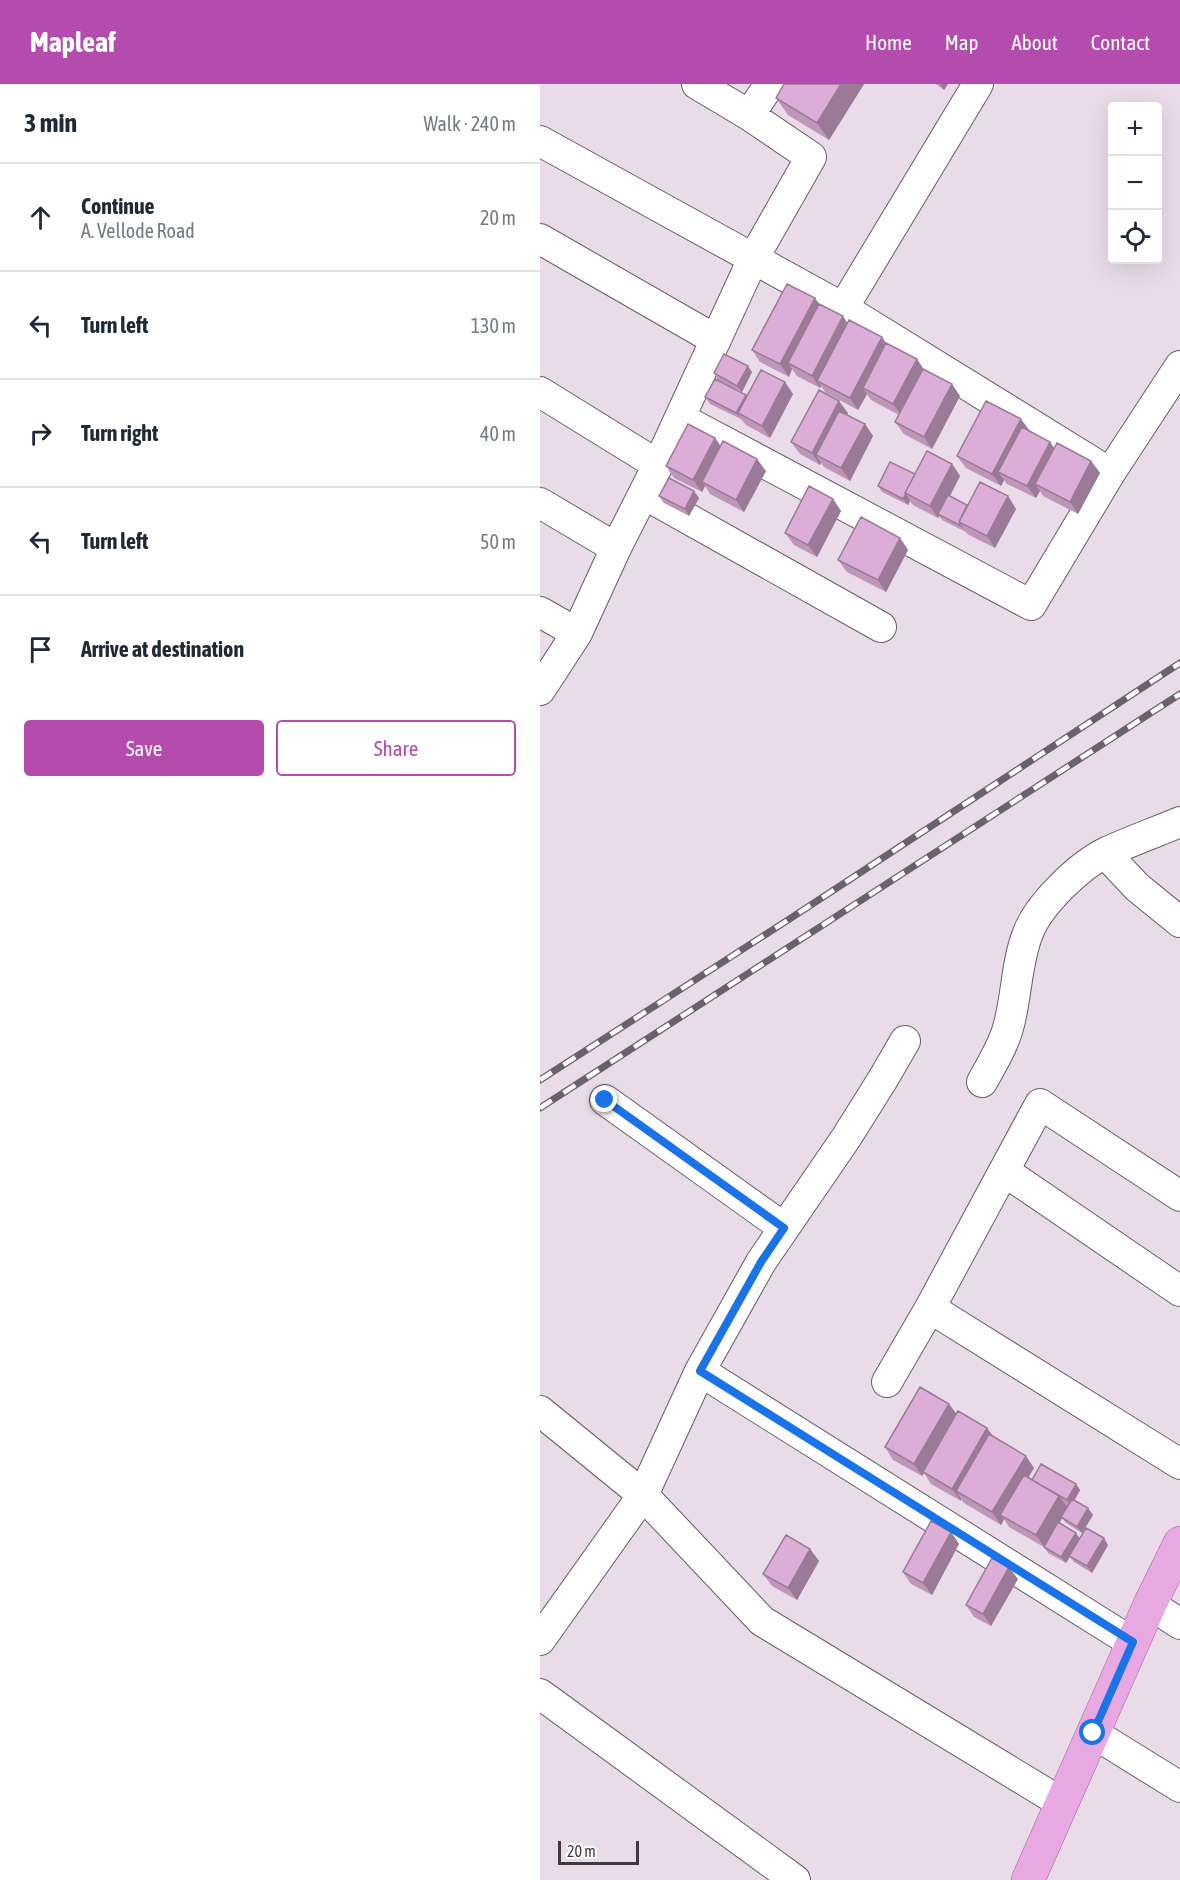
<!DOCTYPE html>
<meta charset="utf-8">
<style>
:root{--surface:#fff;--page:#f6f6f7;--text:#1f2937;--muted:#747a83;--line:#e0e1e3;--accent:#b44cae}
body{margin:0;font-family:"Asap Condensed",sans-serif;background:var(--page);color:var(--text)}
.controls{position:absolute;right:18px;top:18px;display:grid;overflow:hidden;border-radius:6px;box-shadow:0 6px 24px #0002}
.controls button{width:54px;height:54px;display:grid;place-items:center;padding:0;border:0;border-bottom:2px solid var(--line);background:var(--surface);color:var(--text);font:30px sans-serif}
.scale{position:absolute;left:18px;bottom:15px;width:81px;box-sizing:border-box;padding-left:6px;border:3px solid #3f393e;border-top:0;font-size:16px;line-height:21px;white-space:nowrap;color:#3f393e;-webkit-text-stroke:4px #fff;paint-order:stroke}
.stop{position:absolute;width:18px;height:18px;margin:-14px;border:4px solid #1a73e8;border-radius:50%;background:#fff}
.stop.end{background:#1a73e8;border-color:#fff;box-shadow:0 2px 6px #0008}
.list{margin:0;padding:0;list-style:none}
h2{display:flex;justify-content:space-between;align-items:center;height:78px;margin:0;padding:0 24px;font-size:26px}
h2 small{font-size:20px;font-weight:400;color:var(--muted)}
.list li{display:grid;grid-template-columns:39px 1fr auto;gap:18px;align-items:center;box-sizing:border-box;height:108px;padding:0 24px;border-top:2px solid var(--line)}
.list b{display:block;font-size:22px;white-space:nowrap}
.list p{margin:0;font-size:20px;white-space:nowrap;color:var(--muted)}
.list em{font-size:20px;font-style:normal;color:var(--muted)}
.actions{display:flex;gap:12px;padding:18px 24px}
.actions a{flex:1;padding:14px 0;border:2px solid var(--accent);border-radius:6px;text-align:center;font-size:21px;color:var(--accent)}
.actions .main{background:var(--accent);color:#fff}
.icon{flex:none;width:33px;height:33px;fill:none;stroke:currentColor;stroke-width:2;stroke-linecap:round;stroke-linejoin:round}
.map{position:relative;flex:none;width:640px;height:1796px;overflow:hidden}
header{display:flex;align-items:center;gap:36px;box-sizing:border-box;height:84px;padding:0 30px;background:var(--accent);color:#fff}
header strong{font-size:28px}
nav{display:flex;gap:33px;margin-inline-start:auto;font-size:21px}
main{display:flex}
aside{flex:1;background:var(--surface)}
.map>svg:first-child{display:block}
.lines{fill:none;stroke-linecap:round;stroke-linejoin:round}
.minor-casing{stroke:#685c67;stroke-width:32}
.major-casing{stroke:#a25d9e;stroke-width:34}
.minor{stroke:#fff;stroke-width:30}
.major{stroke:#e8a9e3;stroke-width:33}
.rail-casing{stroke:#6a6269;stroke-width:7}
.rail{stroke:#fff;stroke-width:4.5;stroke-dasharray:14;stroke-linecap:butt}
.wall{fill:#bd96b9}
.shaded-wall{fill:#9a7a96}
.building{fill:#dcaed7;stroke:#9a7a96;stroke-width:1.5}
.route{stroke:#1a73e8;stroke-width:8}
</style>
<header>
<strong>Mapleaf</strong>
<nav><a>Home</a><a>Map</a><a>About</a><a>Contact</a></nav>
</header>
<main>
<aside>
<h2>3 min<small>Walk · 240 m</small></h2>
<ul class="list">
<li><svg class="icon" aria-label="ahead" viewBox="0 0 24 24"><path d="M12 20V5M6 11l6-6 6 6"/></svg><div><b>Continue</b><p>A. Vellode Road</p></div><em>20 m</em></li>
<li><svg class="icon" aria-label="left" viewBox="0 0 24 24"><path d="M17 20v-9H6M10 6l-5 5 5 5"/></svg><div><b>Turn left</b></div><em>130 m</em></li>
<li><svg class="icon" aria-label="right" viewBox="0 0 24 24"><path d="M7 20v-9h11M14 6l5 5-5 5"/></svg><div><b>Turn right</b></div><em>40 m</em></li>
<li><svg class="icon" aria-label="left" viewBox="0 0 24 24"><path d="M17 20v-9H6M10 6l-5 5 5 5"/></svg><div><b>Turn left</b></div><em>50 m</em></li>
<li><svg class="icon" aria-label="arrive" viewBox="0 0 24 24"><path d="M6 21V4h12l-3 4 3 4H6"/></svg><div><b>Arrive at destination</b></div></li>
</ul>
<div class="actions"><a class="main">Save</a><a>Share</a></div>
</aside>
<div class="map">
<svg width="640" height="1796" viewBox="0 0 640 1796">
<rect width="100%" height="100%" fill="#eadbe8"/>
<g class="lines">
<g class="minor-casing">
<path id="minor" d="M209 31 230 0
M0 57 303 224 570 389
M0 155 176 256
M303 224 438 0
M0 308 118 381
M140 334 491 521 570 389 640 282
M104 410 341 543
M0 419 76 464
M0 528 37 549
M0 606 37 549 76 464 118 381 213 175 271 73 209 31 157 0
M565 769 597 803 640 838
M442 998C452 980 463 962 468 944 477 913 476 879 488 849 499 820 540 781 567 768 591 757 616 748 640 738
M65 1016 244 1144
M464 1087 640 1207
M390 1224 640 1380
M160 1287 593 1559
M347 1298 390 1224 500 1020 640 1112
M0 1327 103 1411 222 1537 522 1719
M610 1520 640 1540
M0 1556 103 1411 160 1287 221 1178 306 1054 343 995 365 957
M0 1610 255 1796
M553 1649 640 1703"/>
</g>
<g class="major-casing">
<path id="major" d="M488 1796 610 1520 640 1459"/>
</g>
<use href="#minor" class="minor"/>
<use href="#major" class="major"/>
<g class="rail-casing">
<path id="rail" d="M0 996 251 834 640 579
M0 1024 640 610"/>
</g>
<use href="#rail" class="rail"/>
</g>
<path class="wall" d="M324 0 289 56 248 31 236 14Z
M396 0H408L404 6Z
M275 214 279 220 308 239 342 253 346 259 420 312 392 365 364 350 355 338 359 331 331 316 327 310 318 326 286 309 281 302 280 304 257 292 252 285 249 293 220 278 212 266Z
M212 288 202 308 178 296 174 289Z
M253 310 230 354 206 341 201 335 170 320 165 313Z
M308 329 307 331 325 340 333 352 310 397 284 383 281 379 280 381 260 370 251 358Z
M489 348 514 364 551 377 560 389 538 430 503 412 500 407 496 414 467 400 464 396 461 402 426 384 417 372Z
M175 354 181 362 226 387 204 428 170 410 165 402 162 408 134 394 126 382Z
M412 380 420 392 410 412 427 421 468 412 476 425 455 464 427 450 426 448 402 436 399 432 398 434 373 421 370 417 368 421 342 408 338 402Z
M119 412 159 414 149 432 124 419Z
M293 415 301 427 277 473 254 461 245 449Z
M360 454 368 466 346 508 307 488 298 476Z
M409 1320 416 1330 454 1353 494 1384 488 1394 492 1396 536 1400 540 1406 535 1416 553 1431 542 1449 526 1439 522 1434 519 1439 540 1454 568 1461 552 1489 534 1478 530 1473 526 1479 508 1469 504 1463 469 1443 464 1435 461 1441 424 1419 421 1415V1417L391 1400 384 1389 382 1392 353 1376 345 1363Z
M411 1448 419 1460 392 1511 371 1500 363 1488Z
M270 1465 279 1477 257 1516 232 1502 223 1490Z
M478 1495 451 1542 434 1533 426 1521Z"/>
<path class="shaded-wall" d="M301 0H324L289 56 277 39Z
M400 0H408L404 6Z
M275 214 283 226 248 279 252 285 249 293 240 280Z
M303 232 311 245 277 297 281 302 280 304 272 292Z
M342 253 350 265 323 304 327 310 318 326 310 314Z
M377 275 385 287 362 332 353 320Z
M208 282 212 288 202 308 197 302Z
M245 298 253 310 230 354 222 342Z
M412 300 420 312 392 365 384 353Z
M206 311 210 317 198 329 201 335 196 329Z
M299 317 308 329 283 375 276 371 281 379 280 381 272 369Z
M481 335 490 347 458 388 464 396 461 402 452 390Z
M325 340 333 352 310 397 301 384Z
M175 354 183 366 162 398 165 402 162 408 153 396Z
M510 358 519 371 495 400 500 407 496 414 487 402Z
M217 375 226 387 204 428 196 416Z
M551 377 560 389 538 430 530 418Z
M412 380 420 392 400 431 398 430 399 432 398 434 390 422Z
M154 407 159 414 149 432 145 425Z
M366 410 370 417 368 421 363 415Z
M468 412 476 425 455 464 447 452Z
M293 415 301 427 277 473 268 461Z
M360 454 368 466 346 508 338 496Z
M409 1320 418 1332 383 1388 384 1389 382 1392 374 1380Z
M447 1344 456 1356 416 1407 421 1415V1417L412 1405Z
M486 1372 494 1384 465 1433 460 1431 464 1435 461 1441 452 1428Z
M536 1400 540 1406 531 1422 527 1416Z
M519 1412 528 1424 505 1464 496 1451Z
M548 1424 553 1431 542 1449 537 1443Z
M411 1448 419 1460 392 1511 383 1499Z
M536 1449 540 1455 526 1479 521 1473Z
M564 1454 568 1461 552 1489 547 1482Z
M270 1465 279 1477 257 1516 248 1504Z
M469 1483 478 1495 451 1542 443 1530Z"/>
<path class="building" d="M244 0H301L277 39 236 14Z
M247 200 275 214 240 280 212 266Z
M279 220 303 232 272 292 248 279Z
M309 236 342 253 310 314 277 297Z
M346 259 377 275 353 320 323 304Z
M184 270 208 282 197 302 174 289Z
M383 285 412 300 384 353 355 338Z
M221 286 245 298 222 342 198 329Z
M175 295 206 311 196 329 165 313Z
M279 306 299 317 272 369 251 358Z
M446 317 481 335 452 390 417 372Z
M299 327 325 340 301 384 276 371Z
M148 340 175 354 153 396 126 382Z
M482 343 510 358 487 402 458 388Z
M183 357 217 375 196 416 162 398Z
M517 359 551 377 530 418 495 400Z
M387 367 412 380 390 422 365 409Z
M350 378 375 390 365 409 366 410 363 415 338 402Z
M129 394 154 407 145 425 119 412Z
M440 398 468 412 447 452 419 438Z
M269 402 293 415 268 461 245 449Z
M408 411 427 421 419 438 421 442 398 430Z
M321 433 360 454 338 496 298 476Z
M380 1303 409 1320 374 1380 345 1363Z
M418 1327 447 1344 412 1405 383 1388Z
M449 1350 486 1372 452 1428 416 1407Z
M501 1380 536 1400 527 1416 492 1396Z
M484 1391 519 1412 496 1451 460 1431Z
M532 1415 548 1424 537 1443 521 1433Z
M391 1437 411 1448 383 1499 363 1488Z
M518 1438 536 1449 521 1473 504 1463Z
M546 1444 564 1454 547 1482 529 1472Z
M246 1451 270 1465 248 1504 223 1490Z
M452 1474 469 1483 443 1530 426 1521Z"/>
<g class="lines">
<path class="route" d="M65 1016 244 1144 221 1178 160 1287 593 1558 553 1649"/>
</g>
</svg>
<div class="controls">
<button>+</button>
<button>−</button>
<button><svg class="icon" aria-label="locate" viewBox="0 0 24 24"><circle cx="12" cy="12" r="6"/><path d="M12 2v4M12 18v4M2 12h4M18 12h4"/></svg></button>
</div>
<div class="scale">20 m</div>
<div class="stop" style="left:553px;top:1649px"></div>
<div class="stop end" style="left:65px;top:1016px"></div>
</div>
</main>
